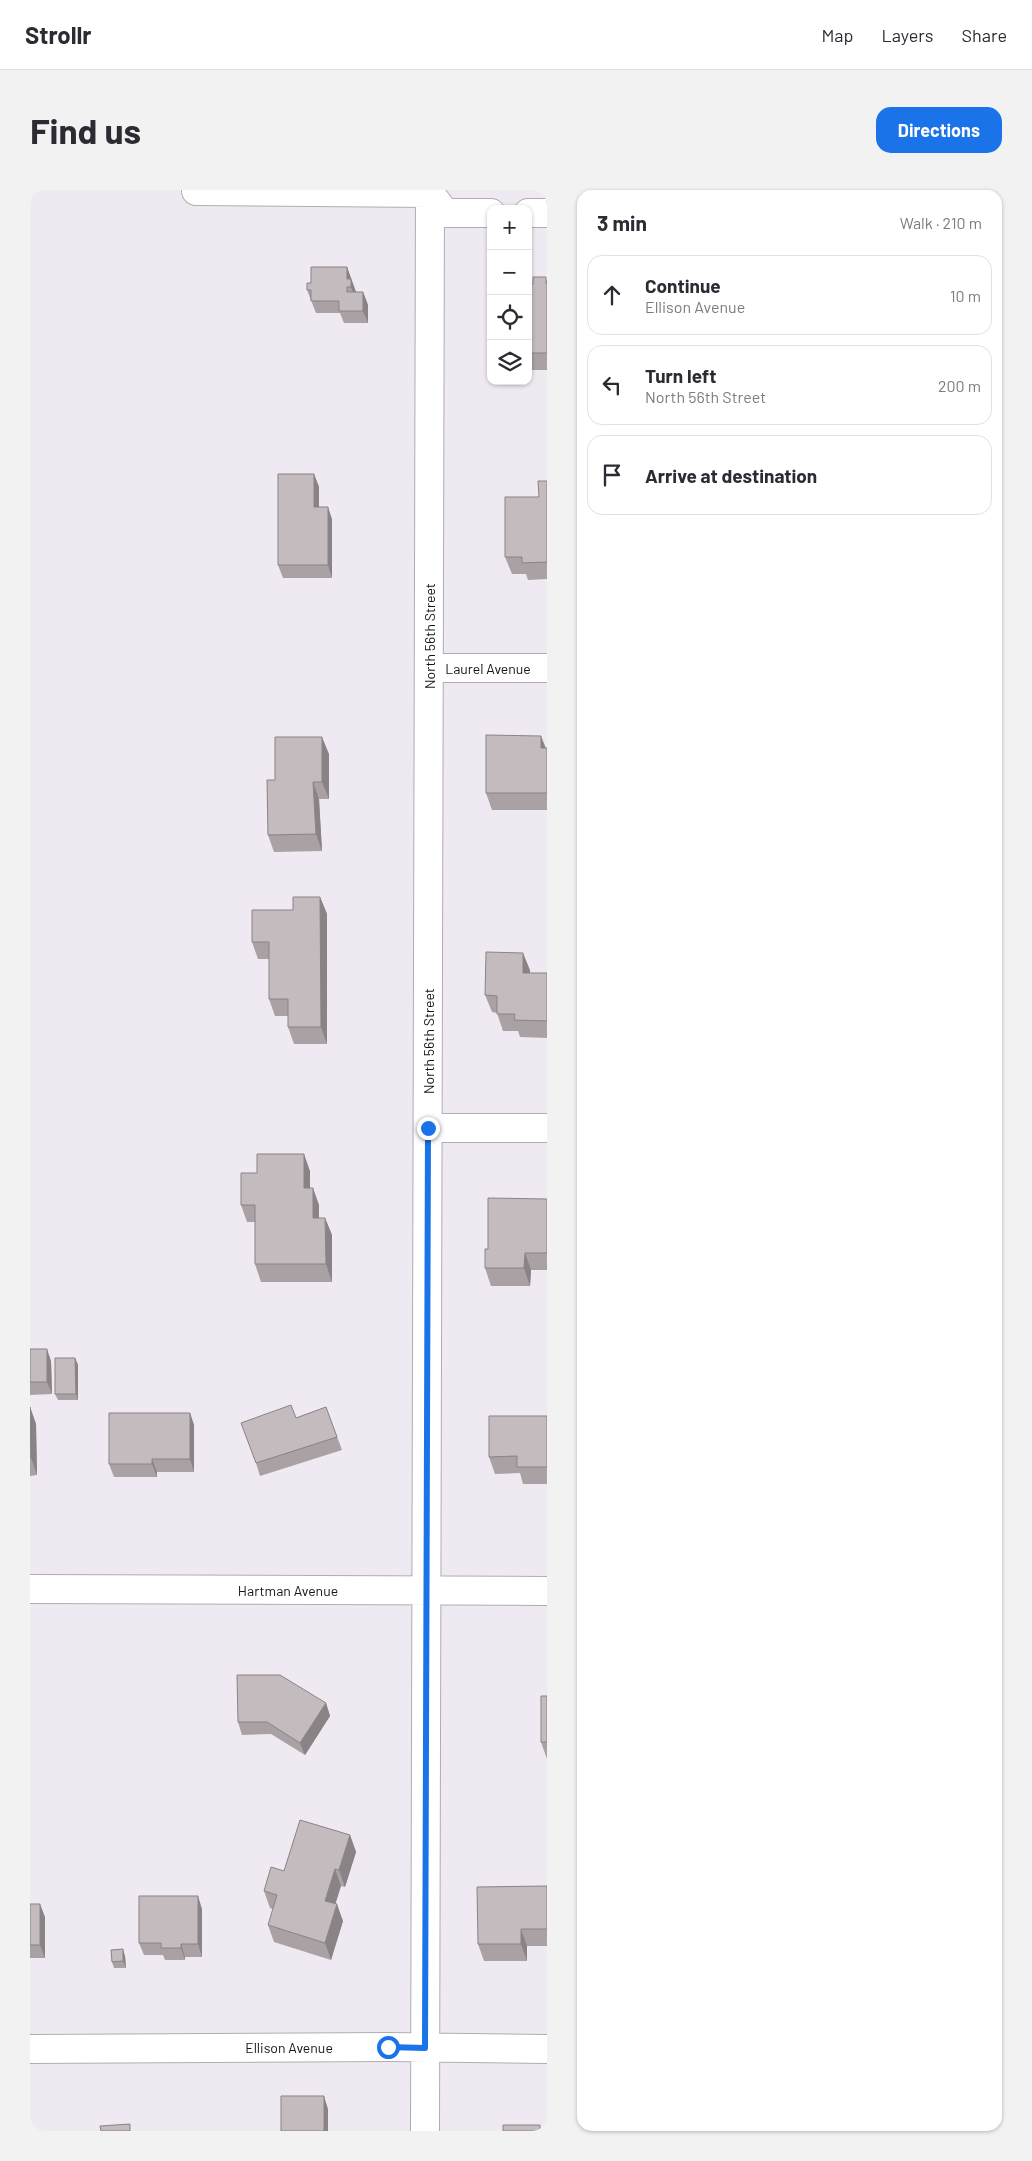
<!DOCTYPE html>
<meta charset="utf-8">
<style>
:root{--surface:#fff;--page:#f2f2f3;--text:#2b2b33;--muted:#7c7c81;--line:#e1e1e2;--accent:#1a73e8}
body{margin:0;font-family:Barlow,sans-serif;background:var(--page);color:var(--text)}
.controls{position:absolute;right:15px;top:15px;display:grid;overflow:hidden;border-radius:10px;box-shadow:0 1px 4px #0004}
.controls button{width:45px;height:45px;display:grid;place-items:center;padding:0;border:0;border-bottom:1px solid var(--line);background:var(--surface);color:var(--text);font:25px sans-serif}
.stop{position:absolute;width:15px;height:15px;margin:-11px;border:4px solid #1a73e8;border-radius:50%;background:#fff}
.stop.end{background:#1a73e8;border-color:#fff;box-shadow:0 1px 5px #0008}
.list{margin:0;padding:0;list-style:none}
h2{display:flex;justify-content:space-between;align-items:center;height:65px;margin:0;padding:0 20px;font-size:21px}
h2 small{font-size:16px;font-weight:400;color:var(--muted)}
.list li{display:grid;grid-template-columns:32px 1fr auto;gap:15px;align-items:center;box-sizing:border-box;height:80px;margin:0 10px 10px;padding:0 10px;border:1px solid var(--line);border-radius:15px}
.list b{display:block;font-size:19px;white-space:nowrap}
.list p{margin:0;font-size:16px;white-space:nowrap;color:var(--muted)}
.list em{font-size:16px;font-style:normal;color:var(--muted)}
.icon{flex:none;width:28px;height:28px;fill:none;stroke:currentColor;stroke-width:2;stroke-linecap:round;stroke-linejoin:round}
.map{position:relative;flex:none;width:517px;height:1941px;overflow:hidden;border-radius:15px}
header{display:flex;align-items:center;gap:30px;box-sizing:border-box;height:70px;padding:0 25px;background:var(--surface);border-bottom:1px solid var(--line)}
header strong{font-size:24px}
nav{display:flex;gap:28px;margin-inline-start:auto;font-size:18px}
.intro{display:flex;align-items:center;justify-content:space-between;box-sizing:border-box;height:120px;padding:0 30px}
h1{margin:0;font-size:35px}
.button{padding:12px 22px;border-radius:15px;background:var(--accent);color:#fff;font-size:18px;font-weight:700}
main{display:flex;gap:30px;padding:0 30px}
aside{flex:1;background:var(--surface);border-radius:15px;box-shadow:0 1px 4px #0004}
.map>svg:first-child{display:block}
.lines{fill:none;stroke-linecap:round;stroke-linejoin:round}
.minor-casing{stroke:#b0acb3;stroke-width:30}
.minor{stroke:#fff;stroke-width:28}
.wall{fill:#a9a1a4}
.shaded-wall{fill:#898386}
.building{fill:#c4bbbf;stroke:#898386}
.route{stroke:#1a73e8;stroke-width:6}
.labels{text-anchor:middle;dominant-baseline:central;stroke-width:4;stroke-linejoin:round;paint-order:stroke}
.street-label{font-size:14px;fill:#161416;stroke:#fff}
</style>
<header>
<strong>Strollr</strong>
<nav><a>Map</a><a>Layers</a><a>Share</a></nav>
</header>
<div class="intro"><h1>Find us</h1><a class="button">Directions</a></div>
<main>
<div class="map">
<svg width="517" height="1941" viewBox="0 0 517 1941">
<rect width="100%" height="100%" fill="#efeaf1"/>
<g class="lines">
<g class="minor-casing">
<path id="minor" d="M166 1 400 3 415 23H461
M498 23H517
M399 478H517
M398 938H517
M0 1399 517 1401
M0 1859 358 1857 517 1859
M395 1941 400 0"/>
</g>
<use href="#minor" class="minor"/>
</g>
<path class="wall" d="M317 77 326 102H333L338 115V133H314L310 123H286L277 100 281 93Z
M517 90V180H498V94H503Z
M284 284 289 297V317L302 329V388H253L248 375Z
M517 291V389L498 390 496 384H482L475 367Z
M516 558H517V620H462L456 603Z
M299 564V609H289L292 661 244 662 238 645 245 590Z
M290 707 297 724V854H264L258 837V826H245L239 809V769H228L222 752 263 720Z
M500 780V783H517V848L490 847 488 841H473L467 823 462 822 455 805Z
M280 981V998L289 1015V1028H295L302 1045V1092H231L225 1074V1032H217L211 1015Z
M517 1009V1080H501L500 1096H461L455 1078 458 1059Z
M0 1159 21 1171 22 1204 0 1205Z
M45 1168 48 1175V1210H28L25 1204Z
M0 1217 6 1234 7 1285 0 1286Z
M296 1217 312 1260 230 1286 226 1273 266 1228Z
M160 1223 164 1235V1282H127V1287H84L79 1274Z
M517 1226V1294H493L490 1283 465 1284 459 1267Z
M296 1513 300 1526 275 1565 241 1544 212 1545 208 1532Z
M511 1552H517V1569Z
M320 1645 326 1662 315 1697 311 1696 305 1714 313 1731 301 1770 244 1752 238 1735 243 1719 240 1718 234 1701 254 1681Z
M517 1696V1756H497V1771H454L448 1754Z
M0 1714 15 1727V1768H0Z
M172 1719V1767H155V1770H135L133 1765H114L109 1753Z
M95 1766 96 1778H84L82 1772Z"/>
<path class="shaded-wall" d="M317 77 326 102V110L321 97 317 89Z
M333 102 338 115V133L333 121Z
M284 284 289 297V329L284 317Z
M298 317 302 329V388L298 375Z
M511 546 517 561 511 558Z
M292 547 299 564V609L292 592Z
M283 592 289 609 292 661 286 644Z
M290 707 297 724V854L291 837Z
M493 763 500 780V800L493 783Z
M274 964 280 981V1015L274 998Z
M283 998 289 1015V1045L283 1028Z
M295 1028 302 1045V1092L296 1074Z
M495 1063 501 1080 500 1096 494 1078Z
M17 1159 21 1171 22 1204 17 1192Z
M45 1168 48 1175V1210L46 1204Z
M0 1217 6 1234 7 1285 1 1268Z
M160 1223 164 1235V1282L160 1269Z
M122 1269 127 1282V1287L122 1274Z
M296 1513 300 1526 275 1565 270 1553Z
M320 1645 326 1662 315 1697 309 1680Z
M305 1679 311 1696 301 1728 295 1711Z
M168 1706 172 1719V1767L168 1754Z
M10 1714 15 1727V1768L10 1755Z
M307 1714 313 1731 301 1770 295 1753Z
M491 1739 497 1756V1771L491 1754Z
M151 1754 155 1767V1770L151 1758Z
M93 1759 95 1766 96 1778 93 1771Z
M294 1906 298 1919V1941H294Z"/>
<path class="building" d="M281 77H317V89H321V97H317V102H333V121H309V111H281V100H277V93H281Z
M503 87H516V94H517V163H498V94H503Z
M248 284H284V317H298V375H248Z
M508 291H517V372L492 373V367H475V307H509Z
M456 545 511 546V558H517V603H456Z
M245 547H292V592H283L286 644 238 645 237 590H245Z
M263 707H290L291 837H258V809H239V752H222V720H263Z
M456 762 493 763V783H517V831L484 830 485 824H467V806L455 805Z
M227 964H274V998H283V1028H295L296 1074H225V1015H211V983H227Z
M458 1008 517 1009V1063H495L494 1078H455V1059H458Z
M0 1159H17V1192H0Z
M25 1168H45L46 1204H25Z
M261 1215 266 1228 296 1217 307 1247 226 1273 211 1233Z
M0 1217 1 1268H0Z
M79 1223H160V1269H122V1274H79Z
M459 1226H517V1277H487V1266L459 1267Z
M207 1485H250L296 1513 270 1553 237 1532H208Z
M511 1506H517V1552H511Z
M270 1630 320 1645 309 1680 305 1679 295 1711 307 1714 295 1753 238 1735 247 1705 234 1701 241 1677 254 1681Z
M517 1696V1739H491V1754H448L447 1697Z
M109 1706H168V1754H151V1758H131V1753H109Z
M0 1714H10V1755H0Z
M93 1759V1771L82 1772 81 1760Z
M251 1906H294V1941H251Z
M100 1934V1941H71L70 1936Z
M473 1935H510V1941H473Z"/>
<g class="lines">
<path class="route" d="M358 1857 395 1858 398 938"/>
</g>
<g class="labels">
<g class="street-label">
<text transform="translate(399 446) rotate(-90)">North 56th Street</text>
<text x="458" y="478">Laurel Avenue</text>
<text transform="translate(398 851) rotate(-90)">North 56th Street</text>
<text x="258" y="1400">Hartman Avenue</text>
<text x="259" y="1857">Ellison Avenue</text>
</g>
</g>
</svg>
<div class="controls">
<button>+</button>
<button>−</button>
<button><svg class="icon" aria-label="locate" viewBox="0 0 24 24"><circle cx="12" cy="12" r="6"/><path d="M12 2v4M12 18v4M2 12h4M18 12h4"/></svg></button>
<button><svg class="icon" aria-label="layers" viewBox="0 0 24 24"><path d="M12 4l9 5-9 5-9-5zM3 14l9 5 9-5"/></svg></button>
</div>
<div class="stop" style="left:358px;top:1857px"></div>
<div class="stop end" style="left:398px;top:938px"></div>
</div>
<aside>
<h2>3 min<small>Walk · 210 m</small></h2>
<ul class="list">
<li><svg class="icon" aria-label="ahead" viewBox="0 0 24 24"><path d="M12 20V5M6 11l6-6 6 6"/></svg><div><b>Continue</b><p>Ellison Avenue</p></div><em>10 m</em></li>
<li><svg class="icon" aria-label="left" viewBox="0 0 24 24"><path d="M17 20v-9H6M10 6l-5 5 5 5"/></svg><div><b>Turn left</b><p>North 56th Street</p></div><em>200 m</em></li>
<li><svg class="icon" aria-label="arrive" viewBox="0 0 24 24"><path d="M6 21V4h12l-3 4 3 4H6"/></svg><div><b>Arrive at destination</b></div></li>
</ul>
</aside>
</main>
